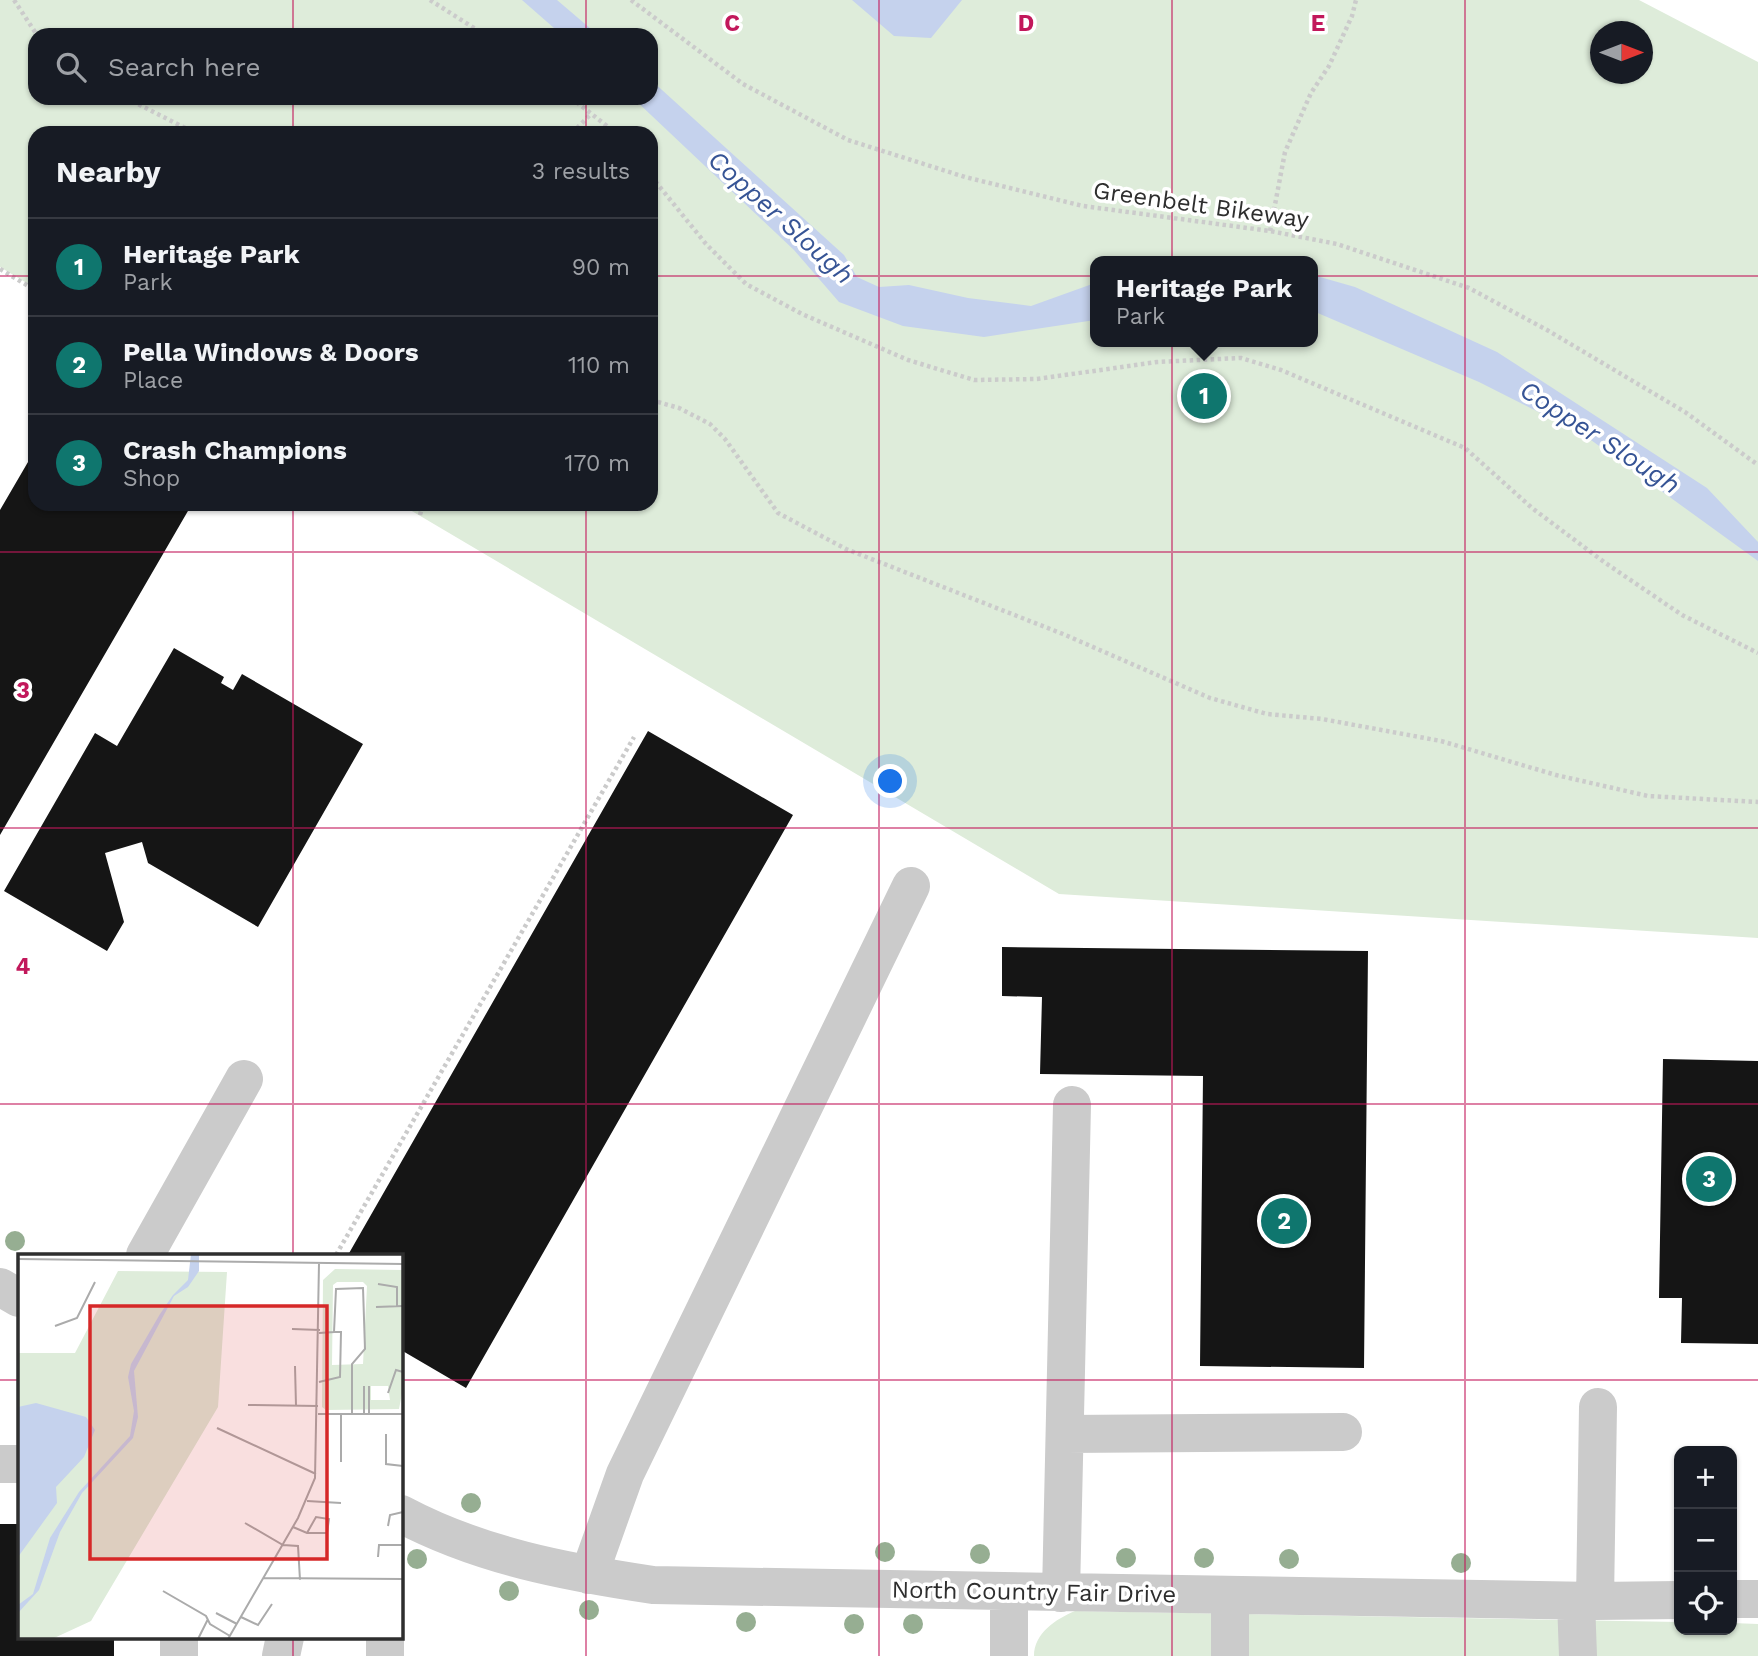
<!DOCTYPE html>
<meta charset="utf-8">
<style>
:root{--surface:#171b24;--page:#20242c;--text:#f1f3f6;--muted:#9ea1a6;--line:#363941;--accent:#0f766e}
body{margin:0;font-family:"Work Sans",sans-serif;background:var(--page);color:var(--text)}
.controls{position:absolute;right:21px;bottom:21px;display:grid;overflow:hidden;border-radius:14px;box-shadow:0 2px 5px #0004}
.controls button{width:63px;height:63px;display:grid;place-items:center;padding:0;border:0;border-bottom:2px solid var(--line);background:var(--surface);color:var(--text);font:35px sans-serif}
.compass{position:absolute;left:1590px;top:21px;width:63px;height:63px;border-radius:50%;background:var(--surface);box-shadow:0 2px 5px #0004;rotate:90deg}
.you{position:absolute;left:891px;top:782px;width:24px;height:24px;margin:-18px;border:5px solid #fff;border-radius:50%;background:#1a73e8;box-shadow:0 0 0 10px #1a73e833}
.badge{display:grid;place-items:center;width:46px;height:46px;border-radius:50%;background:var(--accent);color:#fff;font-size:23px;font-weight:700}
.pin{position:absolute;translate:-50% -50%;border:4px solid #fff;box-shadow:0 2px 7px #0006}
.popup{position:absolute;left:1090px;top:256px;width:228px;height:91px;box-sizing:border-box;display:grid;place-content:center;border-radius:14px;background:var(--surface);filter:drop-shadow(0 2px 5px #0005);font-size:23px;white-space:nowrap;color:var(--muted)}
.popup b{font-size:26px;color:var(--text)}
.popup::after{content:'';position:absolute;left:50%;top:100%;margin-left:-14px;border:14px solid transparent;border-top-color:var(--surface)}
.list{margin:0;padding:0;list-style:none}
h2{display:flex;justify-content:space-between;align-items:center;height:91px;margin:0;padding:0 28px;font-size:30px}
h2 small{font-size:23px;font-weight:400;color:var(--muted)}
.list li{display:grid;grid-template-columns:46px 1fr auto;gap:21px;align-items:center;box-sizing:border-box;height:98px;padding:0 28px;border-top:2px solid var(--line)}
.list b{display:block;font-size:26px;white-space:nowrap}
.list p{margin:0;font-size:23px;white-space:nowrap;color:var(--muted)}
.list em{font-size:23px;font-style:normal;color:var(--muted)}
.icon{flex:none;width:38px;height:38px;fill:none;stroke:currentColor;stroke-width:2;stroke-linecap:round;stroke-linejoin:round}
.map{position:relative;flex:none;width:1758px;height:1656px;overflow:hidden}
.search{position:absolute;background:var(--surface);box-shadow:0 2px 5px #0004;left:28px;top:28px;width:630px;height:77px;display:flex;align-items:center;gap:18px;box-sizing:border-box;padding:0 24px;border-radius:21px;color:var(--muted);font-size:26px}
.panel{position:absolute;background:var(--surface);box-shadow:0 2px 5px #0004;left:28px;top:126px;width:630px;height:385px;border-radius:21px}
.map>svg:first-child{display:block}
.green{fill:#deecda;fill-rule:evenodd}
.water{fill:#c5d2ed}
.building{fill:#151515}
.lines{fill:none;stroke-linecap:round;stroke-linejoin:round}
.path{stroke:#cbcbcb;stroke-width:4.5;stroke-dasharray:3.5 3.5;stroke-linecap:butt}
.minor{stroke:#cbcbcb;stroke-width:38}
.tree{fill:#96ae92}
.grid{fill:none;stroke:#c2185b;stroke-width:2;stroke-opacity:0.55}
.labels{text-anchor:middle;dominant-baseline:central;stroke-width:7;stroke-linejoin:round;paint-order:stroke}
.street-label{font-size:24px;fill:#2e2e2e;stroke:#fff}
.water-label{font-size:26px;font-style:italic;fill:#365495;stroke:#fff}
.inset-road{fill:none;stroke:#ababab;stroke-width:2}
.view{fill:#d62828;fill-opacity:0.15;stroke:#d62828;stroke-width:3.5}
.inset-edge{fill:none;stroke:#2e2e2e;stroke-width:3.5}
.grid-label{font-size:23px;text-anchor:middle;font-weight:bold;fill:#c2185b;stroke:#fff;stroke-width:7;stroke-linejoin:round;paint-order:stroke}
</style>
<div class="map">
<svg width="1758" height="1656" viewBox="0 0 1758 1656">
<rect width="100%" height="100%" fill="#fff"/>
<path class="green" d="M0 0H1639L1758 62V938L1059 894 400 504H651V133H35V288L0 267ZM1600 32H1642V74H1600ZM35 35H651V98H35ZM1096 261H1312V342H1096Z
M1075 1611 1679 1622V1630H1732V1623L1758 1624V1656H1034C1034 1633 1056 1619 1075 1611Z"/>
<path class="water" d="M522 0H557L598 35H562Z
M852 0H962L931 38 894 36Z
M651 80 844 255 857 277 879 287 909 285 968 298 1031 306 1095 283V320L984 337 903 326 839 302 794 250 633 98H651Z
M1313 275 1355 287 1497 352 1707 488 1758 542V561L1584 435 1479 382 1313 311Z"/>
<path class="building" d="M35 450V504H192L0 835V510Z
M174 648 224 677 221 683 233 690 242 674 363 744 258 927 148 863 142 842 105 853 124 922 107 951 4 891 95 733 117 746Z
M648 731 793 815 466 1388 401 1350V1255H348Z
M1002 947 1368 951 1364 1368 1200 1366 1203 1076 1040 1074 1042 997 1002 996Z
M1663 1059 1758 1061V1344L1681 1343 1682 1298H1659Z
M0 1524H19V1637H114V1656H0Z"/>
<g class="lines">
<path class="path" d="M14 0 37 35
M430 0 485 35
M631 0 743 84 848 140 965 177 1083 206 1270 231 1337 244 1469 288 1547 330 1685 412 1758 465
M126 98 195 133
M571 98 616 133
M572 133 591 114
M651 176 706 244 746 284 802 314 908 360 974 380 1037 379 1157 362 1241 358 1281 370 1465 448 1532 508 1604 562 1682 615 1758 653
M1270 231 1285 152 1311 93 1329 66 1352 16 1356 0
M0 269 35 290
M651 400 679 408 710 424 725 439 778 513 846 549 1063 634 1210 698 1267 714 1322 719 1441 741 1556 775 1648 796 1758 802
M420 515 423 504
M336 1255 634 737"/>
<path class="minor" d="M145 1255 244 1079
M0 1287 19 1298
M1066 1434 1343 1432
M0 1464H19
M401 1514C480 1556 566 1572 653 1585L1595 1601 1679 1600
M589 1575 625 1474 911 886
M1009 1592V1656
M1061 1593 1072 1105
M1230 1595V1656
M1732 1599H1758
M1576 1601 1578 1656
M1595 1601 1598 1407
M385 1637V1656
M179 1656V1637
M281 1656 285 1637"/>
</g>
<g class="tree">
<circle cx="15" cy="1241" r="10"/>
<circle cx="471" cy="1503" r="10"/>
<circle cx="885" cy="1552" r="10"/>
<circle cx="980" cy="1554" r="10"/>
<circle cx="1126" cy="1558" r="10"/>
<circle cx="1204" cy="1558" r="10"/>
<circle cx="417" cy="1559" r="10"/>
<circle cx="1289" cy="1559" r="10"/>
<circle cx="1461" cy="1563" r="10"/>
<circle cx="509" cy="1591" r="10"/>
<circle cx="589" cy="1610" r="10"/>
<circle cx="746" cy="1622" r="10"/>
<circle cx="854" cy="1624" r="10"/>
<circle cx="913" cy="1624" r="10"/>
</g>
<path class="grid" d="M293 0V35M586 0V35M879 0V1656M1172 0V1656M1465 0V1656M293 98V133M586 98V133M0 276H35M651 276H1758M293 504V1255M586 504V1656M0 552H1758M0 828H1758M0 1104H1758M0 1380H19M401 1380H1758M293 1637V1656"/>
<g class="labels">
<g class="street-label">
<text transform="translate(1201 205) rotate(8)">Greenbelt Bikeway</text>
<text transform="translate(1034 1592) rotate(1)">North Country Fair Drive</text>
</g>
<g class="water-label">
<text transform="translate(781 217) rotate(42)">Copper Slough</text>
<text transform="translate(1600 437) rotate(33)">Copper Slough</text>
</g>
</g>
<g transform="translate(18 1254)">
<rect width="385" height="385" fill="#fff"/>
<path d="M317 15 385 16V134L381 155 308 156 304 153 305 26ZM319 28H345L349 32 345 110 314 111 315 31ZM353 132H370L372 146H353ZM100 17 209 18 200 153 73 367 34 385H0V99H57Z" fill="#deecda" fill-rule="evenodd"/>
<path d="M173 0H181V17L170 33 156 42 116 117 120 163 115 184 64 239 42 278 21 336 0 359V351L15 340 32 284 61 238 112 182 116 157 110 123 113 110 142 60 155 41 170 26ZM18 149 68 163 77 176 66 203 38 233 39 249 0 303V153Z" fill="#c5d2ed"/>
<path class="inset-road" d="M0 5 385 10M360 30 379 33V52M358 53 385 52M37 72 59 64 77 28M274 75 302 76M301 79 316 78 318 35 345 34 347 95 334 110V160M277 112 278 152M301 128 322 123 323 78H316M351 132V160M370 139 378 116 385 118M230 151 300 152M300 160H385M346 160V132M199 174 298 220M368 180V210L385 212M323 208V160M289 247 323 249M227 269 265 291 280 292 282 326M370 272 372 261 385 258M275 273 289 279H309L311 265 298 263 289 279M360 303 361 291H385M245 324 385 325M145 337 188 362 192 370 212 382M198 359 219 370M223 363 240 371 254 350M180 385 190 365M210 385 280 264 297 224 301 9"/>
<path class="view" d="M72 52H309V305H72Z"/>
<rect width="385" height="385" class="inset-edge"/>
</g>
<g class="grid-label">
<text x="732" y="31">C</text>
<text x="1026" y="31">D</text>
<text x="1318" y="31">E</text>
<text x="23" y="698">3</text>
<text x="23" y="974">4</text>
</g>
</svg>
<div class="controls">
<button>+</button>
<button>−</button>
<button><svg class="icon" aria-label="locate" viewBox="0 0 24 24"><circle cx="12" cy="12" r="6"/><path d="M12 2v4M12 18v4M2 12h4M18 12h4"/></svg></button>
</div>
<svg class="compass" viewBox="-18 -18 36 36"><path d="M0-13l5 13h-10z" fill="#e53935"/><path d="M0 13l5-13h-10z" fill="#9ea1a6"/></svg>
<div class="you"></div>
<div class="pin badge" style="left:1204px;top:396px">1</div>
<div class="popup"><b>Heritage Park</b>Park</div>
<div class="pin badge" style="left:1284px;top:1221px">2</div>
<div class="pin badge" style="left:1709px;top:1179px">3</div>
<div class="search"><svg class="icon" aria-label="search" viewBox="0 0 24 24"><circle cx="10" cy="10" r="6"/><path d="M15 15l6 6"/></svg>Search here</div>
<section class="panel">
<h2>Nearby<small>3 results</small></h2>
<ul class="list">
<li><span class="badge">1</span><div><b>Heritage Park</b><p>Park</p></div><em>90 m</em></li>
<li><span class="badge">2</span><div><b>Pella Windows &amp; Doors</b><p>Place</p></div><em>110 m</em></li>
<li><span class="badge">3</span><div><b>Crash Champions</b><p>Shop</p></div><em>170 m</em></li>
</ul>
</section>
</div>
